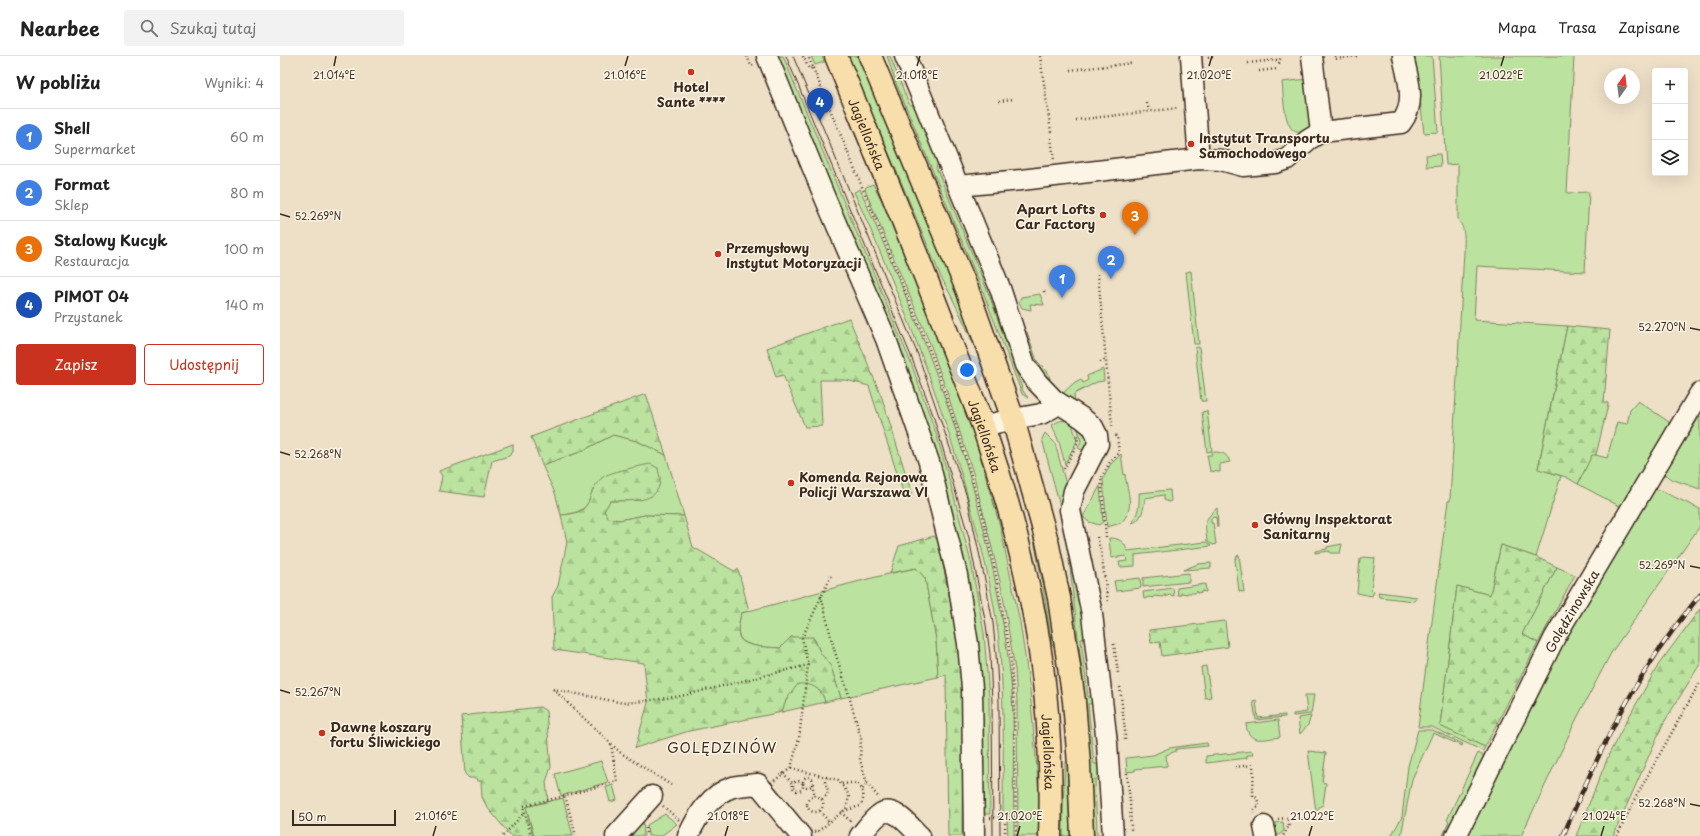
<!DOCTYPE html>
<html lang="pl">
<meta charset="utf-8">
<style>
:root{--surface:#fff;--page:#f2f2f2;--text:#222;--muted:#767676;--line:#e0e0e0;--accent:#c8321e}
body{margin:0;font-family:"Playpen Sans",sans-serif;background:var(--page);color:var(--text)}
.controls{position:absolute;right:12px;top:12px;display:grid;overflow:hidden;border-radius:4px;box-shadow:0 4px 16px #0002}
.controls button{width:36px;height:36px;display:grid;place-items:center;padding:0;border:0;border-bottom:1px solid var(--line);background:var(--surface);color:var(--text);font:20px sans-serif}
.compass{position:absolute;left:1324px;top:12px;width:36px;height:36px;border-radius:50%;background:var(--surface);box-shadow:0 4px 16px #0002;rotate:14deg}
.scale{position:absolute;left:12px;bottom:10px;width:104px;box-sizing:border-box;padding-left:4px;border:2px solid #3b2a1e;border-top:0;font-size:11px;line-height:14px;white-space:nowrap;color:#3b2a1e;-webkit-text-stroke:3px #fcf5e5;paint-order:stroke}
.you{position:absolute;left:687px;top:314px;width:14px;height:14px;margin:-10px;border:3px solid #fff;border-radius:50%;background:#1a73e8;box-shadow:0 0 0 6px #1a73e833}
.badge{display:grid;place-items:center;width:26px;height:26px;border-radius:50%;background:var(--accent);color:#fff;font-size:13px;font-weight:700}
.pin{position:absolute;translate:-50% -33px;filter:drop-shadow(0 1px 2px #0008)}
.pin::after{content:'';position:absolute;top:21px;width:14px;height:12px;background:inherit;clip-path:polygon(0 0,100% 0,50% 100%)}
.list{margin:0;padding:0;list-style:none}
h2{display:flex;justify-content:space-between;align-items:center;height:52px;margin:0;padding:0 16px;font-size:17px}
h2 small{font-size:13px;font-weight:400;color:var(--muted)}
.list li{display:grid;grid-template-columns:26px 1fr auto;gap:12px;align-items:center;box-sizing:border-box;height:56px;padding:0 16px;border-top:1px solid var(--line)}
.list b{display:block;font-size:15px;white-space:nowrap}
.list p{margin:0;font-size:13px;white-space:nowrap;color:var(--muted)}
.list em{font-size:13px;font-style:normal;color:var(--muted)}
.actions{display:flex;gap:8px;padding:12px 16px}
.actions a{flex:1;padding:9px 0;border:1px solid var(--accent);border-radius:4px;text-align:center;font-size:14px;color:var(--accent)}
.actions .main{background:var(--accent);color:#fff}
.icon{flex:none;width:22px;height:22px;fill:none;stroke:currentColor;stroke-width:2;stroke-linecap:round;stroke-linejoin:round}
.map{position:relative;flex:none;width:1420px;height:780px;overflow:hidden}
header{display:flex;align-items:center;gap:24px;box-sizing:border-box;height:56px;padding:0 20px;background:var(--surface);border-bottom:1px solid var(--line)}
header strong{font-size:19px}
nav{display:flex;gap:22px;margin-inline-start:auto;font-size:14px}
.search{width:280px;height:36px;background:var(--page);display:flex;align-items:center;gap:10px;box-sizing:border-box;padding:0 14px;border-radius:4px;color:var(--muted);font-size:15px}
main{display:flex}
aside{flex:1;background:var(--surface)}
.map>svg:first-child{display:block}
.green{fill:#bbe39f;stroke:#7b865e}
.forest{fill:url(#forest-firs);stroke:#7b865e}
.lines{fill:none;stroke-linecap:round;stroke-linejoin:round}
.minor-casing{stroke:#3b2a1e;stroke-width:23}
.major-casing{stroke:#3b2a1e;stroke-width:25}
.path{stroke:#3b2a1e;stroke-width:2.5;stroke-dasharray:1 3;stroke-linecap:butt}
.minor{stroke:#fcf5e5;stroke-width:20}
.major{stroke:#f8deab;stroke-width:22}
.tram{stroke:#3b2a1e;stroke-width:1}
.rail-casing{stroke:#3b2a1e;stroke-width:4.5}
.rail{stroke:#fcf5e5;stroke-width:3;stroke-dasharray:9;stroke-linecap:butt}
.ticks{fill:none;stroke:#3b2a1e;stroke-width:1.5}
.poi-dot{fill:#c8321e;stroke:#fcf5e5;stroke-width:1.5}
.labels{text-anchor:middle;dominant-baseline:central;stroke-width:3;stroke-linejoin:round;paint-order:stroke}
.poi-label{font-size:13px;font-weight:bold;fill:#3b2a1e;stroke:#fcf5e5;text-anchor:start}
.street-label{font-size:13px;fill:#3b2a1e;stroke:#fcf5e5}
.neighbourhood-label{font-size:14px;letter-spacing:1px;fill:#3b2a1e;stroke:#fcf5e5}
.ticks-label{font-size:10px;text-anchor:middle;fill:#3b2a1e;stroke:#fcf5e5;stroke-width:3;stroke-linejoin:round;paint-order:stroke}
</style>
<header>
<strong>Nearbee</strong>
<div class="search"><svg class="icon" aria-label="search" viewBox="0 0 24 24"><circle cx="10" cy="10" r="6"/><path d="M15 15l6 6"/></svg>Szukaj tutaj</div>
<nav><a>Mapa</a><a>Trasa</a><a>Zapisane</a></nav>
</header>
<main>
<aside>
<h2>W pobliżu<small>Wyniki: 4</small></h2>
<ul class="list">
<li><span class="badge" style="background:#3f7fe0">1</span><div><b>Shell</b><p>Supermarket</p></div><em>60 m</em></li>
<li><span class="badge" style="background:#3f7fe0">2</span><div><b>Format</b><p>Sklep</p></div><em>80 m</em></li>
<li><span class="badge" style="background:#e8710a">3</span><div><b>Stalowy Kucyk</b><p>Restauracja</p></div><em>100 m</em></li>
<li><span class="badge" style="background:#1a4fb4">4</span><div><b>PIMOT 04</b><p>Przystanek</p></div><em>140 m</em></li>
</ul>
<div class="actions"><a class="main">Zapisz</a><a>Udostępnij</a></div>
</aside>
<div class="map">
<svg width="1420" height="780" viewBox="0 0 1420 780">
<defs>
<pattern id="forest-firs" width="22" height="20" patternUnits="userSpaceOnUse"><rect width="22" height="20" fill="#bbe39f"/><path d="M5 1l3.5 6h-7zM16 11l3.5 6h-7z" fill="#a2c388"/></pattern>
</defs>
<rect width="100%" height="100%" fill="#eedfc7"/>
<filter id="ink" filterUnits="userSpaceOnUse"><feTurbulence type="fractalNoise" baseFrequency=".025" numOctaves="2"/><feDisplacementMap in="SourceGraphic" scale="8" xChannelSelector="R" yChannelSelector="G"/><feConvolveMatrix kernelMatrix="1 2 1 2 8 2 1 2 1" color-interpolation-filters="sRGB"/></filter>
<g filter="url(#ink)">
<path class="green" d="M493 0H503L631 307 656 377 672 433 691 506 704 577 709 642 710 758H702L690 546Z
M531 0H542L544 6 535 9Z
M568 0H579L678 238 722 357 718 356C703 309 685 264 661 221Z
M607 0H610L629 48 636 51 659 105 656 111 710 241 743 335 748 342 742 338 702 233 616 27Z
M1135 0H1152L1158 76 1144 77Z
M1159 0H1294L1287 137 1309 136 1305 216 1197 210 1194 264 1287 270 1258 412 1281 420 1256 501 1221 489 1210 539 1177 530 1160 670 1205 691 1203 695 1152 671H1138L1168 445H1170L1184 195C1184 184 1186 172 1178 164V108L1166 109Z
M1028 23 1032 55 1030 72C1003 91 1004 42 1002 26Z
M1160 98 1161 110 1147 111 1146 99Z
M593 128 606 152 689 361 720 470 740 566 750 634 760 749 758 780H738L737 646 735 614 722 534 711 488 694 420 668 339 651 290 585 134 586 131Z
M580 133C607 196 635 259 658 323 692 415 716 511 729 608 736 657 732 708 734 758H723C723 697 725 636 718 576 712 533 702 491 690 449 661 341 619 237 574 136Z
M911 215 919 288H914L906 216Z
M760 238 764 249 750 248 751 254 742 252 739 246 741 241Z
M743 274 747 276 757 305 768 316 770 323H769L752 304Z
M919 291 926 345H921L915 292Z
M823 313 824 325 817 326 794 338 795 350 782 338 795 326 801 323 803 327 808 324 807 320Z
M1358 345 1389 366 1388 373 1343 452 1298 428 1312 398 1327 402 1337 366 1347 368 1350 354Z
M927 355 932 395 927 396 922 356Z
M1420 360V433L1391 423 1384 418Z
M791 364 797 385 785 408 779 386 772 369 779 365Z
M796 367 799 368C806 379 809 384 806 396L798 392 801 385Z
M765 377 775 387 787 432 808 582 801 583 808 641 817 640 818 647 808 648 814 708H823L824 722 815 723 817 778 827 779V780H814L806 650 789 504 784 465 762 383Z
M333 379 357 385 386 399 404 460 365 459 339 464 328 462 324 455 330 445 359 444 314 431C309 451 303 457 281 459L275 437 262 409 300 396Z
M729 388 759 496 775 588 772 590 762 525 753 480Z
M932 396C941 396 947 397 950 406L940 408V416L930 415 927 399H932Z
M841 398 844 419 845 418C847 436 856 452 841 467L827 471 823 423 830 409Z
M820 430 823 466 819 469 809 466 803 461Z
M1375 432 1420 453V470L1331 597 1296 664 1241 780H1187L1289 573Z
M890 434 891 445 889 446 884 444V439L865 442C864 451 862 465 852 467 858 458 860 448 859 437Z
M937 452 938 471H937L936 461 931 462V467H933L936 488 933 489 927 485C925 466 923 465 937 452Z
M829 482C838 482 845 485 847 495L926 486 931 490 855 499V510L840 511 839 506 847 505 846 500 831 502Z
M1062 488 1060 497H1050V495L1035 497V495L1047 493V491Z
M959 499 964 536 959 535 955 504 957 500Z
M1083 501 1095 502 1091 534 1094 535 1092 540 1077 537 1080 503Z
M931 507V512L903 514 918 508Z
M1277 511 1295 519 1258 587 1242 578Z
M636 512 645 522 656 583 658 621 561 642 550 608 541 598 535 584 511 581 500 592C490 591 462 592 459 579 457 573 460 563 461 557 520 542 577 524 636 512Z
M909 517V526L863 531V522Z
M860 522 861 532 836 535 834 525Z
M925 528 926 536 922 535V536L917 537V535L915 537H907V538L901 537V539H898L897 532Z
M893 532 894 540 889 539 886 541V539H884V541L874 540V542L869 541 864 543 863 536Z
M1098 536 1137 541 1134 545 1099 541Z
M926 610 931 641 925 642 921 611Z
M525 627C535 629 543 636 545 646L502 656C503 649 512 632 518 628 520 627 523 628 525 627Z
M1025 639H1034L1031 658 1013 660V658L1027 656Z
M976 644 978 662 1005 659V661L976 664 973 645Z
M1031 660 1028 669 1020 678 1018 662Z
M998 664 1000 681C984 683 968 689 966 668Z
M1138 674H1152L1183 688 1182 690 1153 677 1132 723 1121 780H1111L1122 761 1128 710Z
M927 687 928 690 896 693V695L886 699 887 710 855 713V715L847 716 846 702 873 699 889 692Z
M972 695 973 699H967V702L926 707V700Z
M1028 695 1046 697 1042 726 1046 727 1043 749 1039 751 1036 756Z
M1198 697 1204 700 1165 780 1163 779 1169 766 1167 764Z
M321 705 328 726 281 740 275 718Z
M785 707H787L790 780H783V754Z
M333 729 337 744 330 746 326 731Z
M283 742 293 780H254L246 751Z
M385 758 397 768 381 780H368L367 769Z
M363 763 364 780H348Z
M727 764H734V780H728Z
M1003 766 1004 775 999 779 994 780 988 768Z"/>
<path class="forest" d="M569 262 602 342 632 438 624 439 589 330 566 324H540L542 370 525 371 503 319 496 321 487 292Z
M1287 270 1330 274 1324 346 1328 347V349L1316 399H1312L1298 428 1286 421 1258 413Z
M366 338 386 399 357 385 333 379 300 396 262 409 251 381Z
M233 388V396L229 400 212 405 204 441 159 435 162 420 159 415Z
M370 408 378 412C378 416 381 421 380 425 378 449 348 444 330 445L324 455 328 462 339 464 365 459 404 460 413 491 454 515 458 513 469 555 461 557C460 563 457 573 459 580 462 592 490 591 500 592L511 581H533L541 598 550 608 561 642 545 646C542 632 531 627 518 628L506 644 502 656 409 675 355 692 368 647 364 607 274 594 272 541 278 530 287 486 281 459C319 457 302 438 323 421 329 416 361 410 370 408Z
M654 480 658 485C667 529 677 573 681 618 685 671 682 726 682 780H668L666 619 658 621 656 583 645 522 636 512 610 517 619 490Z
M1221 489 1256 501 1277 511 1242 578 1258 587 1205 691 1160 670 1177 530 1210 539Z
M1420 553V608L1383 668 1333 780H1296L1330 696 1346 666 1379 608Z
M945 565 948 591 882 600 880 586 871 587 869 574Z
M260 651 266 655 271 711 266 726 268 745 246 751 253 780H231L207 751 202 741 201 725H198L197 722H189L185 718 181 660Z"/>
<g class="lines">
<g class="minor-casing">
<g id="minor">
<path d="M487 0 545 142 606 283 649 406 677 519 688 588 692 632 694 780"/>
<path d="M625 0 720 232 745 309 757 326 774 344 802 362 813 371 817 379 818 388 794 435 790 454 812 558 827 687 833 780"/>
<path d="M911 0 919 103"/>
<path d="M1041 76 1121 67C1137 46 1128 24 1123 0"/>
<path d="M678 130 741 124 919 103 941 104 963 110 995 107 1007 103 1028 84 1041 76 1032 0"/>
<path d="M703 370 733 363 761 358 772 352 774 344"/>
<path d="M984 770 986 780"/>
<path d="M336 780 372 740"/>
<path d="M408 780C418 759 430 738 453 731 461 729 470 729 478 728L521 780"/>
<path d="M580 780C586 773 592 764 599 759 613 747 630 771 640 780"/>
<path id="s1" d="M1176 780 1275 581 1420 337"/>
</g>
</g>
<g class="major-casing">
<g id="major">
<path id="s2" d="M556 0C593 91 631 182 666 274 678 306 691 337 703 370 719 416 733 464 744 511 765 600 773 690 770 780"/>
<path d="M590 0 687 233 733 363 767 485 779 542 794 645 799 708 802 780"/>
</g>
</g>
<path class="path" d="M467 0 471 10 474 9
M523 0 529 13 533 12 528 0
M760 0 771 76
M1055 0V3L1077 0
M928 1 935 0
M968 7 996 4 999 7 1001 0
M533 12 654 305 677 373 701 453 716 519 731 604 734 648 736 780
M790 14 853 7
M979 15 997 13
M719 45 732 43
M867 47 869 55
M796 64 898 52
M771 82 774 104
M818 218 832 370
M764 235 765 239
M820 306 826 303
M784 413 798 386 797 379
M817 481 821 496 828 546
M826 481 821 423 830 406 839 397 837 380 833 379
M541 540 554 593 568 636 581 683 580 704 587 727 582 734
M834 588 838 617
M840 631 845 675V686
M273 633 343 647 365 645 401 640 528 609
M273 633 341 697 391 729
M955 711 973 709C974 720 973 729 973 740L977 742 979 751 974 753V757
M511 712 558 724 567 736 569 741 566 753 537 776 528 775 491 727Z
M511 712 519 682 528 609 522 582 551 520
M503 717 513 728
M847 717 850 745 851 774
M523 726a5 5 0 1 1 10 0a5 5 0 1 1-10 0Z
M513 730a5 5 0 1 1 10 0a5 5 0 1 1-10 0Z
M587 727 599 742
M532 728 535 740
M562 728C565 728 569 727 572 727 584 728 586 742 580 750L564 755
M527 748a8 8 0 1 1 16 0a8 8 0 1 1-16 0Z
M542 743 547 739 548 734 545 726 547 721
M383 750 399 764
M540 755 549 766
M561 756 571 766
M710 762 736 761
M998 763 1008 762 1009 770 1003 780
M366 772V780
M223 780 244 757
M251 780 243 750 285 740
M296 780 285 740 337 725 331 688
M725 780V762
M1337 780 1357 739 1420 626"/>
<use href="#minor" class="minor"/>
<use href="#major" class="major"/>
<path class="tram" d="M506 0 631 300 653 359 689 482 706 569 710 598 712 646 713 780
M513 0 638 299 687 441 705 524 713 567 716 598 719 646 720 780"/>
<g class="rail-casing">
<path id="rail" d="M1283 780C1321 690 1357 615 1420 539"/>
</g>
<use href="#rail" class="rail"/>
</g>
</g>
<path class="ticks" d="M54 10 56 0M345 10 348 0M637 10 640 0M929 10 932 0M1221 10 1224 0M0 158 10 161M1410 272 1420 274M0 396 10 399M1410 510 1420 512M0 634 10 637M1410 748 1420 750M153 780 156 770M445 780 448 770M737 780 740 770M1029 780 1032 770M1321 780 1324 770"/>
<g class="poi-dot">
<circle cx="411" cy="16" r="4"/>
<circle cx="911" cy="88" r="4"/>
<circle cx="823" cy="159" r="4"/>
<circle cx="438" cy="198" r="4"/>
<circle cx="511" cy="427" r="4"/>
<circle cx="975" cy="469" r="4"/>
<circle cx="42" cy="677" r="4"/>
</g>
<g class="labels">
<g class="poi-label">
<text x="411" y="30" text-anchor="middle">Hotel<tspan x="411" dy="15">Sante ****</tspan></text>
<text x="919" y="81">Instytut Transportu<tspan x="919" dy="15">Samochodowego</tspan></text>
<text x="815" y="152" text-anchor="end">Apart Lofts<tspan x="815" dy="15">Car Factory</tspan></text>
<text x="446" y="191">Przemysłowy<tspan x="446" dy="15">Instytut Motoryzacji</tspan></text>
<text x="519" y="420">Komenda Rejonowa<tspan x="519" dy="15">Policji Warszawa VI</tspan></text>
<text x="983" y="462">Główny Inspektorat<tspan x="983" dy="15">Sanitarny</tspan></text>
<text x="50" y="670">Dawne koszary<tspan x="50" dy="15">fortu Śliwickiego</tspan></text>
</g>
<g class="street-label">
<text stroke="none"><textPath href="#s2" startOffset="84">Jagiellońska</textPath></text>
<text stroke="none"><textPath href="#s2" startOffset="408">Jagiellońska</textPath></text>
<text stroke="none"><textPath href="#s1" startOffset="253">Golędzinowska</textPath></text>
<text stroke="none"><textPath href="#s2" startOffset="732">Jagiellońska</textPath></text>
</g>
<g class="neighbourhood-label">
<text x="442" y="691">GOLĘDZINÓW</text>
</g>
</g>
<g class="ticks-label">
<text x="54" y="23">21.014°E</text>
<text x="345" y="23">21.016°E</text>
<text x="637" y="23">21.018°E</text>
<text x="929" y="23">21.020°E</text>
<text x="1221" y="23">21.022°E</text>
<text x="38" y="164">52.269°N</text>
<text x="1382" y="275">52.270°N</text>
<text x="38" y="402">52.268°N</text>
<text x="1382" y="513">52.269°N</text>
<text x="38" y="640">52.267°N</text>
<text x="1382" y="751">52.268°N</text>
<text x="156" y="764">21.016°E</text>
<text x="448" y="764">21.018°E</text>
<text x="740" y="764">21.020°E</text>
<text x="1032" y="764">21.022°E</text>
<text x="1324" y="764">21.024°E</text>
</g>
</svg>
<div class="controls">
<button>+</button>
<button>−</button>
<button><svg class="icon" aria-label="layers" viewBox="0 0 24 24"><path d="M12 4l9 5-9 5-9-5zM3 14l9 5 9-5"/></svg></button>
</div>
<svg class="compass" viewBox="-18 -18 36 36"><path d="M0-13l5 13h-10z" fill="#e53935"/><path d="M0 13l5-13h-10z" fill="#767676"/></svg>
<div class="scale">50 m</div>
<div class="you"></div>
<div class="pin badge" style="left:782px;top:242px;background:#3f7fe0">1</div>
<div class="pin badge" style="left:831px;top:223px;background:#3f7fe0">2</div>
<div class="pin badge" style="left:855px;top:179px;background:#e8710a">3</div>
<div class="pin badge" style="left:540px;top:65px;background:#1a4fb4">4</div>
</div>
</main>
